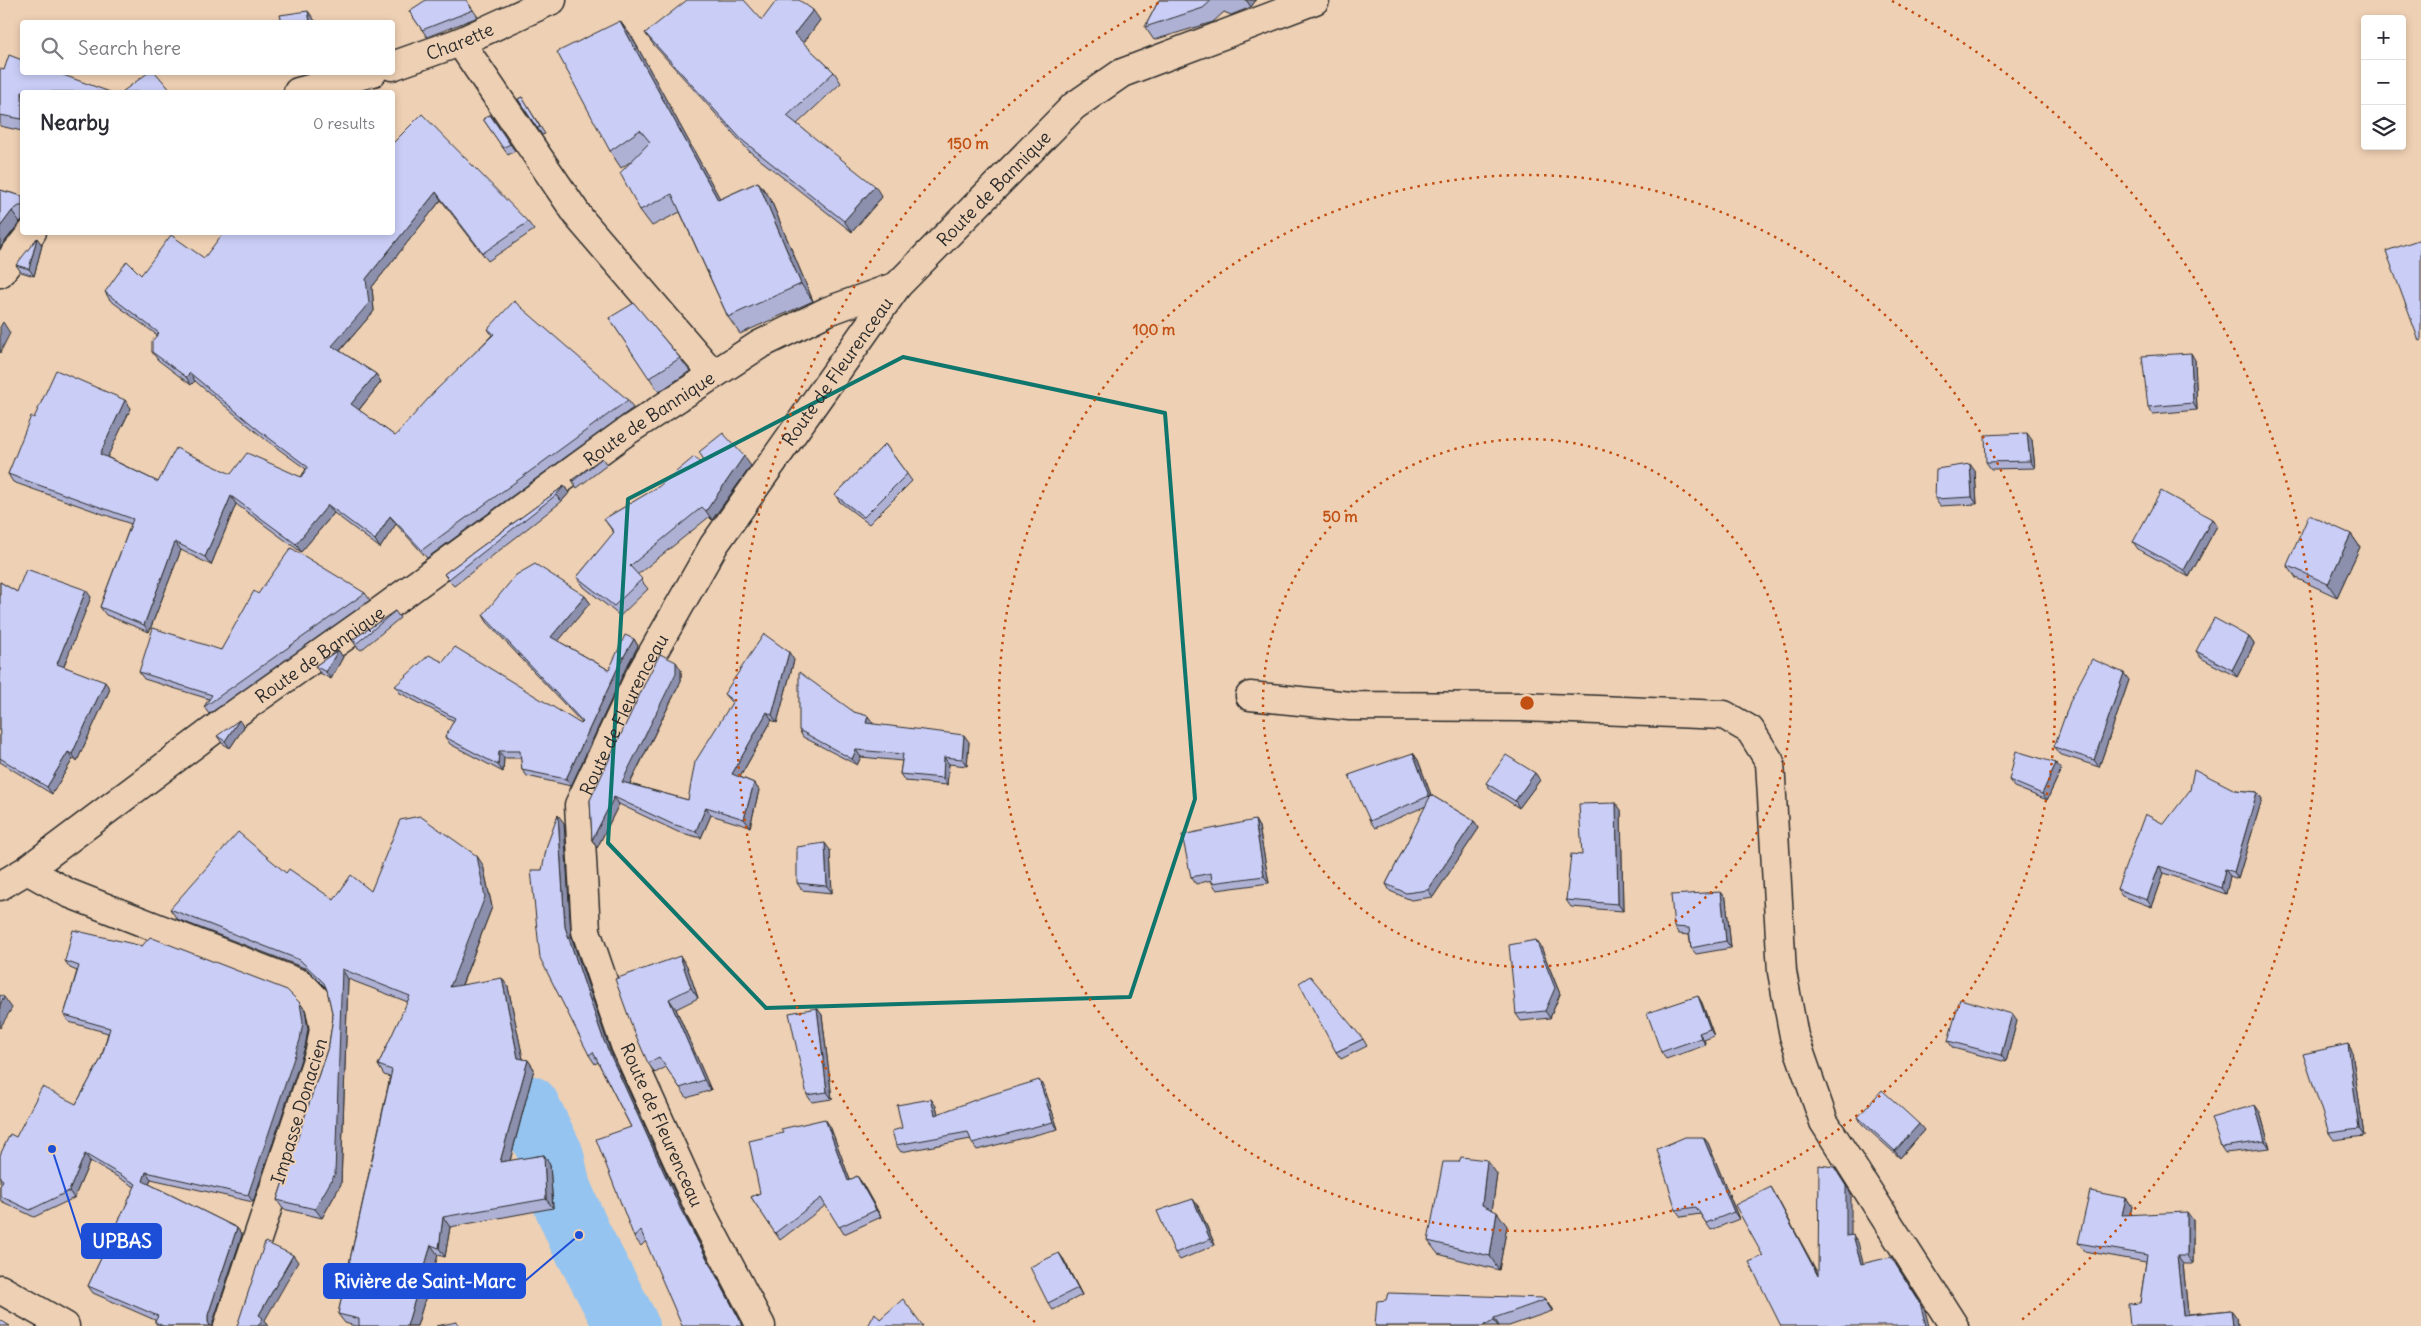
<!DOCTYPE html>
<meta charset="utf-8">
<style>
:root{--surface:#fff;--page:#f2f2f3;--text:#2b2b33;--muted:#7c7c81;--line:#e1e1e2}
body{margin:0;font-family:Delius,sans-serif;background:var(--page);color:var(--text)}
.controls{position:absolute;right:15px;top:15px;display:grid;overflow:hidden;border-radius:5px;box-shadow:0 2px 8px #0003}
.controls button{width:45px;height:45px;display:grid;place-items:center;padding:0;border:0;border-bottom:1px solid var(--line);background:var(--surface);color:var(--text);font:25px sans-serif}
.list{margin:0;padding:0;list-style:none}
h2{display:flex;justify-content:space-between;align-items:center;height:65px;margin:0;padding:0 20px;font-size:21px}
h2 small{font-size:16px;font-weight:400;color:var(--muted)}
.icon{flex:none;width:28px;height:28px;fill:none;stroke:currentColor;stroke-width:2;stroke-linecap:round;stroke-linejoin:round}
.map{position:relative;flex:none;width:2421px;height:1326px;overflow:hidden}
.search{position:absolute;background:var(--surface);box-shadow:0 2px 8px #0003;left:20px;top:20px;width:375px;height:55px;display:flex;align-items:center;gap:12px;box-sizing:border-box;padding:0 18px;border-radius:5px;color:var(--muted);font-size:19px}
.panel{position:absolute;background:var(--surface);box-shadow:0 2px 8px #0003;left:20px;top:90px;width:375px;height:145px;border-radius:5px}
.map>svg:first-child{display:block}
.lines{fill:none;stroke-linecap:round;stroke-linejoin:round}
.river{stroke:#95c4f0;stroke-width:64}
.minor-casing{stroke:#2b2b2b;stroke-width:31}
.minor{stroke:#eed0b4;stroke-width:28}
.wall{fill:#aeb1d4;stroke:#2b2b2b}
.shaded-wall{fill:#8d90ad;stroke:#2b2b2b}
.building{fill:#cacef7;stroke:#2b2b2b}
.marked{fill:none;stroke:#0f766e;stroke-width:4;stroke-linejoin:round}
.ring{fill:none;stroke:#c25012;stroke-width:2.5;stroke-dasharray:2.5 5}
.labels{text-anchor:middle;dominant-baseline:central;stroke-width:4;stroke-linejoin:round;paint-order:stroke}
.street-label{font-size:18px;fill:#2b2b2b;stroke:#eed0b4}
.centre{fill:#c25012;stroke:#eed0b4;stroke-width:2.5}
.ring-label{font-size:15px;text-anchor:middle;font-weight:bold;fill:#c25012;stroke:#eed0b4;stroke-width:4;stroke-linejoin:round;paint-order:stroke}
.leader{fill:none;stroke:#1d4ed8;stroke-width:2}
.callout-dot{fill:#1d4ed8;stroke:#eed0b4;stroke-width:2}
.callout{fill:#1d4ed8;stroke:#1d4ed8;stroke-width:2}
.callout-label{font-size:19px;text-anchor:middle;font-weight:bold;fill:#fff}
</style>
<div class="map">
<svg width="2421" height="1326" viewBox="0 0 2421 1326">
<rect width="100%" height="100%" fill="#eed0b4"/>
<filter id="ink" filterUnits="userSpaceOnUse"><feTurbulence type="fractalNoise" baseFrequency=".02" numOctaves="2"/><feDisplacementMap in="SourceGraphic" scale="10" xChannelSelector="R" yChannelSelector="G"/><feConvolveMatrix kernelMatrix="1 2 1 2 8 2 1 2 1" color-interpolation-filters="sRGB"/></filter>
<g filter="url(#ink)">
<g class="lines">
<path class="river" d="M528 1107 552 1156 559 1189 579 1235 627 1326"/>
<g class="minor-casing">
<g id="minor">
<path d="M460 42 581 220 713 374"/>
<path id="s1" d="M392 66 460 42 552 0"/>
<path d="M298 92 373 72"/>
<path d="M0 273 32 232"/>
<path d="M1250 696 1350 706 1522 707 1724 715 1750 730 1770 762 1782 972 1794 1036 1824 1122 1954 1326"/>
<path d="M27 870 68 893 301 984 319 1003 324 1029 320 1051 228 1326"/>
<path id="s2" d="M0 886 27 870 228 719 382 610 627 431 759 345 828 311 897 286 1074 106 1122 73 1315 0"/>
<path d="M0 1289 65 1326"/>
<path id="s3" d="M761 1326 701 1212 625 1045 586 931 579 805 639 677 714 545 897 286"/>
</g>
</g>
<use href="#minor" class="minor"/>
</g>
<path class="wall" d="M466 0 478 17 427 37 409 11Z
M1159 0H1256L1251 7 1231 15 1224 12 1213 22 1154 40 1145 27Z
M762 20H820L803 43 834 72 841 83 797 124 882 197 852 232 749 151 653 44 645 33Z
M632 37 720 199 758 182 770 198 813 301 740 334 728 317 680 212 652 226 640 210 633 160 621 168 610 151Z
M0 69 22 92V131L0 126Z
M522 97 526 104 545 134 542 135 518 99Z
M490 115 515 151 508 155 483 119Z
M392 144 528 222 534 230 488 261 441 200 372 287 374 311 340 351 376 374 381 382 359 410 395 436 492 335 488 329 628 400 633 408 427 558 396 524 380 548 334 513 301 552 236 504 211 565 181 550 149 632 106 615 100 607 131 524 13 482 8 474 34 418 131 408 107 457 158 482 231 474 301 477 306 469 266 440 195 381 191 385 158 360 152 352 157 335 110 300 105 292 141 275 204 258 392 232Z
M0 190 22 196V220L20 222 0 248Z
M42 245 34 276 21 272 16 265Z
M609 318 680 358 690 371 659 392Z
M2195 360 2197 410 2153 414 2148 407Z
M2032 440 2035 468 1991 469 1986 462Z
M885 444 912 481 869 524 840 502 835 495Z
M602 458 607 465 577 488 572 480Z
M701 463 751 466 712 520 709 517 637 575 648 589 620 616 584 587 577 577 614 533 604 519Z
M1975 471 1977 504 1940 506 1935 499Z
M564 486 569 493 561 502 454 586 449 581 444 574Z
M2212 519 2217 526 2189 577 2138 549 2133 542Z
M2351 534 2360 547 2337 597 2296 578 2287 565Z
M0 582 17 592 91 597 63 666 110 689 77 761 73 759 52 794 0 762Z
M365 593 370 600 209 714 204 707 209 699 144 679 139 672 221 650 258 594Z
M585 596 590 603 558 641 609 670 634 639 638 646 625 670 571 786 527 776 522 770 521 758H504L503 772 450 744 445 737 454 721 400 693 395 686 443 662 581 724 582 723 487 622 483 615Z
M395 611 400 618 361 650 357 647 352 640Z
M2249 637 2254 644 2237 677 2201 658 2196 651Z
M338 650 343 657 331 679 320 673 315 666Z
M794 660 777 723 772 720 740 777 754 783 759 790 750 827 711 815 701 838 678 832 619 804 597 848 592 840 590 800 681 670V681L630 784 688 800 732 703 724 694Z
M2129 680 2099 767 2059 754 2054 747Z
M854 712 873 723V724L969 742 967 766 949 764 947 785 905 781 900 774 902 761 861 757 857 765 803 737 799 730Z
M244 727 230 748 222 743 217 736Z
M1413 753 1418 760 1431 795 1474 821 1479 828 1433 897 1411 900 1390 891 1386 884 1426 806 1375 828 1370 821Z
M2061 770 2047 800 2014 787 2009 780Z
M1535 773 1540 780 1519 808 1491 790 1486 783Z
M2235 790 2257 792 2262 799 2238 879 2230 876 2226 894 2164 873 2152 907 2122 896 2117 889 2164 824Z
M1621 810 1623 911 1571 907 1566 900 1582 855Z
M1255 820 1259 827 1269 883 1217 890 1212 883V880L1196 884 1191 877Z
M564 823 571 936 610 1050 687 1219 645 1242 641 1246 634 1237 631 1127 598 1062 595 1064 589 1055 542 870Z
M830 850 832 893 802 890 797 883Z
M483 865 492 907 462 985 508 987 523 1059 528 1060 534 1069 510 1161 544 1155 550 1165 553 1208 450 1227 445 1257 438 1255 417 1326H355L345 1323 338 1314 390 1077 384 1075 378 1065 408 1002 348 979 341 1184 322 1218 283 1209 277 1200 329 1044 333 1017 327 989 307 969 177 919 170 909 286 873 334 900Z
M1721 892 1726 899 1731 948 1696 954 1691 948 1689 935 1679 934 1674 927Z
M1536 940 1541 947 1560 994 1550 1018 1521 1021 1516 1014Z
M680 956 687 966 698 998 676 1009 711 1090 687 1098 666 1067 655 1073 648 1063Z
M65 961 305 1010 308 1029 305 1047 253 1202 151 1179 149 1184 237 1228 242 1235 213 1322V1326H158L155 1322V1320L93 1293 88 1286 135 1187 90 1161 74 1198 34 1217 1 1201 0 1199V1186L2 1183 0 1182V1155L16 1137 76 1104 101 1059 108 1033 69 1022 64 1015 77 971 70 968Z
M1698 996 1702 1003 1714 1036 1704 1040 1706 1045 1666 1059 1661 1052Z
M817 1008 822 1015 832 1099 812 1102 807 1095Z
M2017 1021 2006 1062 1953 1048 1948 1041Z
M1363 1039 1367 1046 1341 1059 1336 1052Z
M2348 1044 2352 1051 2364 1136 2334 1140 2329 1133Z
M1044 1087 1058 1129 977 1150 972 1143 971 1139 901 1152 896 1145 902 1128 936 1106 938 1114Z
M2260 1112 2270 1148 2225 1153 2221 1147Z
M1858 1117 1924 1130 1900 1158 1862 1124Z
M830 1126 850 1180 857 1176 862 1183 881 1217 844 1234 826 1205 780 1240 751 1197 760 1193Z
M1703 1137 1708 1143 1739 1219 1711 1230 1700 1214 1681 1217 1676 1210Z
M1497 1174 1492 1210 1507 1226 1499 1270 1438 1254 1428 1241Z
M2126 1198 2132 1206 2130 1215 2193 1220V1264H2183L2188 1314 2231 1310 2237 1318 2238 1326H2130L2140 1303 2146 1262 2084 1251 2078 1243Z
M1198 1206 1215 1245 1180 1260 1175 1253Z
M1059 1253 1064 1260 1082 1295 1053 1310 1048 1303Z
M1544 1298 1552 1309V1311L1509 1326H1375Z"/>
<path class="shaded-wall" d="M1246 0H1256L1251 7Z
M813 10 820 20 802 45 794 34Z
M308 11 316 22H310Z
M620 21 632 37 730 217 718 200Z
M758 182 770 198 813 301 801 284Z
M875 186 882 197 852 232 844 221Z
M436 192 441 200 372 287 374 311 337 354 332 346 366 279Z
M12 211 20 222 0 248V227Z
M37 238 42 245 34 276 29 269Z
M3 322 10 333 0 353V327Z
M2191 353 2195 360 2197 410 2193 403Z
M190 373 195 381 191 385 186 377Z
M376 374 381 382 357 412 351 404Z
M125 400 131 408 105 462 100 454Z
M2027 433 2032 440 2035 468 2030 461Z
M744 456 751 466 712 520 706 511Z
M1970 464 1975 471 1977 504 1972 497Z
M564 486 569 493 561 502 556 495Z
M231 496 236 504 211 565 205 557Z
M328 505 334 513 301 552 296 544Z
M390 516 396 524 380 548 375 540Z
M2212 519 2217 526 2189 577 2184 570Z
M2351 534 2360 547 2337 597 2328 584Z
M175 542 181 550 149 632 144 625Z
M86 590 91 597 62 671 57 664Z
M585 596 590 603 556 644 551 637Z
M2249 637 2254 644 2237 677 2232 670Z
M634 639 638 646 625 670 571 786 566 779 620 663Z
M338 650 343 657 331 679 326 672Z
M789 652 794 660 777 723 772 715Z
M676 662 681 670V681L627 789 622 782Z
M2124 673 2129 680 2099 767 2094 760Z
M105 682 110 689 77 761 72 754Z
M767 712 772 720 737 782 732 774Z
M868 716 873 723 871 730 866 723Z
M239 720 244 727 230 748 225 741Z
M964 735 969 742 967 766 962 759Z
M856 750 861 757 857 765 852 759Z
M499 751 504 758 503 772 498 765Z
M68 752 73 759 52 794 47 787Z
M1413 753 1418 760 1434 803 1429 796Z
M944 757 949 764 947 785 943 778Z
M2056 763 2061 770 2047 800 2042 794Z
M1535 773 1540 780 1519 808 1515 801Z
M754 783 759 790 750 827 744 819Z
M2257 792 2262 799 2238 879 2234 872Z
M614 797 619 804 597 848 592 840Z
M1616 803 1621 810 1623 911 1618 904Z
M706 807 711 815 701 838 696 831Z
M558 815 564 823 571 936 610 1050 687 1219 743 1326H742L681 1210 604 1041 565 927Z
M1255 820 1259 827 1269 883 1264 876Z
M1474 821 1479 828 1433 897 1428 890Z
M825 843 830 850 832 893 827 886Z
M477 856 483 865 492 907 457 997 450 987Z
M2159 866 2164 873 2152 907 2147 900Z
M2225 869 2230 876 2226 894 2221 888Z
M1721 892 1726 899 1731 948 1726 941Z
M1536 940 1541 947 1560 994 1550 1018 1545 1011Z
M680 956 687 966 698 998 691 988Z
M342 969 348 979 341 1184 322 1218 315 1209Z
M502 978 508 987 525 1068 518 1058Z
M1698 996 1702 1003 1714 1036 1710 1029Z
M4 997 12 1008 0 1028V1005Z
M669 999 676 1009 711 1090 704 1080Z
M300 1003 305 1010 308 1029 305 1047 253 1202 248 1195Z
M817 1008 822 1015 832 1099 827 1092Z
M2012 1014 2017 1021 2006 1062 2001 1055Z
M1699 1033 1704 1040 1706 1045 1701 1038Z
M2348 1044 2352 1051 2364 1136 2359 1129Z
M528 1060 534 1069 507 1172 500 1162Z
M1039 1080 1044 1087 1058 1129 1053 1122Z
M931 1099 936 1106 940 1122 935 1115Z
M2255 1105 2260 1112 2270 1148 2265 1141Z
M825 1119 830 1126 853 1188 848 1181Z
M1919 1124 1924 1130 1900 1158 1895 1151Z
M1703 1137 1708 1143 1739 1219 1734 1212Z
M85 1154 90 1161 74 1198 69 1191Z
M544 1155 550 1165 553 1208 546 1199Z
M1487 1160 1497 1174 1491 1219 1482 1205Z
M146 1172 151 1179 148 1188 143 1181Z
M1838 1174 1851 1193V1243L1846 1236Z
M857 1176 862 1183 881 1217 876 1210Z
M1771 1187 1775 1194 1823 1283 1818 1276Z
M2126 1198 2132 1206 2128 1224 2122 1215Z
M1193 1199 1198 1206 1215 1245 1210 1239Z
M1497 1212 1507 1226 1499 1270 1490 1256Z
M2187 1212 2193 1220V1264L2187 1256Z
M443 1217 450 1227 445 1257 439 1248Z
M237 1228 242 1235 213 1322V1326H210L208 1322V1315Z
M1853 1235 1858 1242 1865 1271 1861 1264Z
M431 1245 438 1255 417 1326H407Z
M1059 1253 1064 1260 1082 1295 1078 1288Z
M293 1255 298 1262 265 1320 268 1325 267 1326H258L259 1315Z
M2177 1256 2183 1264 2189 1323 2183 1315Z
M1896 1264 1925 1310 1929 1326H1926Z
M1544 1298 1552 1309V1311L1545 1300Z
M2231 1310 2237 1318 2238 1326H2233Z
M1494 1318 1499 1326H1498L1494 1321Z"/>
<path class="building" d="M426 0H466L473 10 422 30 409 11Z
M687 0H744L762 20 777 0H799L813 10 794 34 834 72 787 116 875 186 844 221 742 140 645 33Z
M1159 0H1212L1203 8 1145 27Z
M308 11 310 22H282L280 15Z
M620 21 718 200 758 182 801 284 728 317 672 194 640 210 620 173 650 142 640 130 610 151 557 52Z
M9 55 22 60V72H55L110 92H22V119L0 115V69L4 70Z
M149 72H155L172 92H122Z
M522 97 540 127 537 128 518 99Z
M422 114 528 222 483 253 436 192 366 279 369 303 332 346 376 374 351 404 395 436 435 391 494 334 488 329 514 301 628 400 422 550 390 516 375 540 328 505 296 544 231 496 205 557 175 542 144 625 100 607 133 519 8 474 31 416 34 418 56 370 125 400 100 454 158 482 176 448 231 474 247 453 301 477 308 467 261 432 190 373 186 377 152 352V341L159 333 105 292 127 261 141 275 171 235 204 258 224 232H392V144Z
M490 115 510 144 503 148 483 119Z
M0 190 22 196V206H19L12 211 0 227Z
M37 238 29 269 16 265Z
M2421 239V340L2419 341 2386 251Z
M634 303 680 358 649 378 609 318Z
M2191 353 2193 403 2148 407 2142 356Z
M723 433 744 456 706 511 702 507 630 566 642 579 614 606 577 577 614 532 604 519 658 487 694 457 701 463 704 460 699 452Z
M2027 433 2030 461 1986 462 1985 435Z
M885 444 907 474 864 517 835 495Z
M602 458 573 481 572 480Z
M1970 464 1972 497 1935 499 1936 469Z
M564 486 556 495 449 579 444 574Z
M2161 491 2212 519 2184 570 2133 542Z
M2309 515 2351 534 2328 584 2287 565Z
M291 548 365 593 204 707 212 695 139 672 153 628 221 650 254 591 258 594Z
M535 564 585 596 551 637 609 670 625 635 634 639 620 663 566 779 522 770 520 751H499L498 765 445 737 455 718 395 686 429 655 443 662 455 647 581 724 583 722 483 615 516 575Z
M26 569 86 590 57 664 105 682 72 754 68 752 47 787 0 758V582L17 592Z
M395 611 357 643 352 640Z
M2214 618 2249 637 2232 670 2196 651Z
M764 634 789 652 772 715 767 712 732 774 754 783 744 819 706 807 696 831 672 824 614 797 592 840 590 800 648 677 660 654 676 662V673L622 782 688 800 695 762 733 701 724 694Z
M338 650 326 672 315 666Z
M2092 659 2124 673 2094 760 2054 747 2071 699Z
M799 672 854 712 868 716 866 723 964 735 962 759 944 757 943 778 900 774 903 754 856 750 852 759 799 730Z
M239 720 225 741 217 736Z
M2016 751 2056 763 2042 794 2009 780Z
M1413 753 1429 796 1370 821 1349 775Z
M1506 755 1535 773 1515 801 1486 783Z
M2194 769 2235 790 2257 792 2234 872 2225 869 2221 888 2159 866 2147 900 2117 889 2145 814 2164 824 2190 790Z
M1431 795 1474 821 1428 890 1406 893 1386 884Z
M1616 803 1618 904 1566 900 1571 854 1582 855 1579 804Z
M558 815 565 927 604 1041 681 1210 743 1326H682L641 1231 634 1237 596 1139 631 1127 593 1052 589 1055 540 958 531 870H542L547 845Z
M420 816 477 856 485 897 450 987 502 978 518 1058 528 1060 500 1162 544 1155 546 1199 443 1217 439 1248 431 1245 407 1326H359V1319L338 1314 392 1070 378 1065 410 996 342 969 335 1174 315 1209 277 1200 329 1044 333 1017 327 990 324 983 300 960 170 909 238 832 286 873 289 869 334 900 351 875 371 891 400 820Z
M1255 820 1264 876 1212 883 1211 873 1191 877 1182 835Z
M825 843 827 886 797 883V847Z
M1721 892 1726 941 1691 948 1689 928 1674 927 1671 895Z
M73 930 142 946 150 937 287 990 300 1003 303 1022 300 1040 248 1195 146 1172 143 1181 237 1228 208 1315V1322L210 1326H163L155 1322 158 1316 88 1286 136 1184 85 1154 69 1191 30 1210 0 1196V1186L3 1180 0 1178V1155L10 1134 16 1137 42 1087 76 1104 101 1059 110 1028 64 1015 79 966 65 961Z
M1536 940 1555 988 1545 1011 1516 1014 1509 945Z
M680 956 691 988 669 999 704 1080 680 1088 659 1057 648 1063 633 1029 615 979Z
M1310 976 1363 1039 1336 1052 1299 983Z
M0 995 4 997 0 1005Z
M1698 996 1710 1029 1699 1033 1701 1038 1661 1052 1647 1013Z
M1960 999 2012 1014 2001 1055 1948 1041Z
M817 1008 827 1092 807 1095 789 1013Z
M2348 1044 2359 1129 2329 1133 2303 1054Z
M1039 1080 1053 1122 972 1143 968 1132 896 1145 892 1131 902 1128 897 1105 931 1099 935 1115 980 1098Z
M1882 1090 1919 1124 1895 1151 1858 1117Z
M2255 1105 2265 1141 2221 1147 2211 1118Z
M825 1119 848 1181 857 1176 876 1210 839 1227 821 1198 775 1233 751 1197 760 1193 749 1141 783 1133 781 1129Z
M1685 1137H1703L1734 1212 1706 1223 1696 1207 1676 1210 1657 1149Z
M1461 1157 1487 1160 1482 1205 1497 1212 1490 1256 1428 1241 1443 1162H1459Z
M1819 1165 1834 1167 1846 1186V1236L1853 1235 1861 1264 1891 1257 1920 1303 1926 1326H1781L1749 1262 1763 1256 1735 1205 1771 1187 1818 1276Z
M2090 1191 2126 1198 2122 1215 2187 1212V1256H2177L2183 1315 2231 1310 2233 1326H2130L2128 1304 2140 1303 2147 1255 2078 1243Z
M1193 1199 1210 1239 1175 1253 1157 1211Z
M265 1242 293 1255 259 1315 263 1318 258 1326H237Z
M1059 1253 1078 1288 1048 1303 1030 1267Z
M1388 1293 1544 1298 1545 1300 1494 1318V1321L1483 1326H1375L1377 1301 1386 1300Z
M903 1299 923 1326H868L875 1313 880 1319Z
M0 1320 10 1326H0Z
M457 1322 458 1326H436Z"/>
</g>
<path class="marked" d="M903 357 1165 413 1195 799 1130 997 766 1008 608 843 628 499Z"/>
<g class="ring">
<circle cx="1527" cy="703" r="264"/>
<circle cx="1527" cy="703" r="528"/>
<path d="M1035 1322A791 791 0 0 1 1162 1M1892 1A791 791 0 0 1 2019 1322"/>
</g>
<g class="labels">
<g class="street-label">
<text stroke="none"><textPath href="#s1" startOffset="72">Charette</textPath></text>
<text stroke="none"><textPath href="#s2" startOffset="1220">Route de Bannique</textPath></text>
<text stroke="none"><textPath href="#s3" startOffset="1065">Route de Fleurenceau</textPath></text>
<text stroke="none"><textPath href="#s2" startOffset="800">Route de Bannique</textPath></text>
<text stroke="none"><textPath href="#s2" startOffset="395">Route de Bannique</textPath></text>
<text stroke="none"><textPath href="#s3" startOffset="660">Route de Fleurenceau</textPath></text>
<text transform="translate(299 1111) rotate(-73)">Impasse Donacien</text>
<text transform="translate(662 1125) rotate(66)">Route de Fleurenceau</text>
</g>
</g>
<circle cx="1527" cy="703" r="8" class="centre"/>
<g class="ring-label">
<text x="968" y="149">150 m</text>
<text x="1154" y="335">100 m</text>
<text x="1340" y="522">50 m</text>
</g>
<path class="leader" d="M52 1149L82 1241M579 1235L525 1281"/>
<g class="callout-dot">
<circle cx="52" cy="1149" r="5"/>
<circle cx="579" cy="1235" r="5"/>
</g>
<g class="callout">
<rect x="82" y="1224" width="79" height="34" rx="5"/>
<rect x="324" y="1264" width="201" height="34" rx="5"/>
</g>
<g class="callout-label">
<text x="122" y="1248">UPBAS</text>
<text x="425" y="1288">Rivière de Saint-Marc</text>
</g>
</svg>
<div class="controls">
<button>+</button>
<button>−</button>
<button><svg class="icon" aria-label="layers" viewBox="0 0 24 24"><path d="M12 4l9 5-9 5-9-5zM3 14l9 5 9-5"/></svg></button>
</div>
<div class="search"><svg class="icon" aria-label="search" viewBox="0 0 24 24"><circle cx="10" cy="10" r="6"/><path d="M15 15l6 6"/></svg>Search here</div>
<section class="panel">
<h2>Nearby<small>0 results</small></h2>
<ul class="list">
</ul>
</section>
</div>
